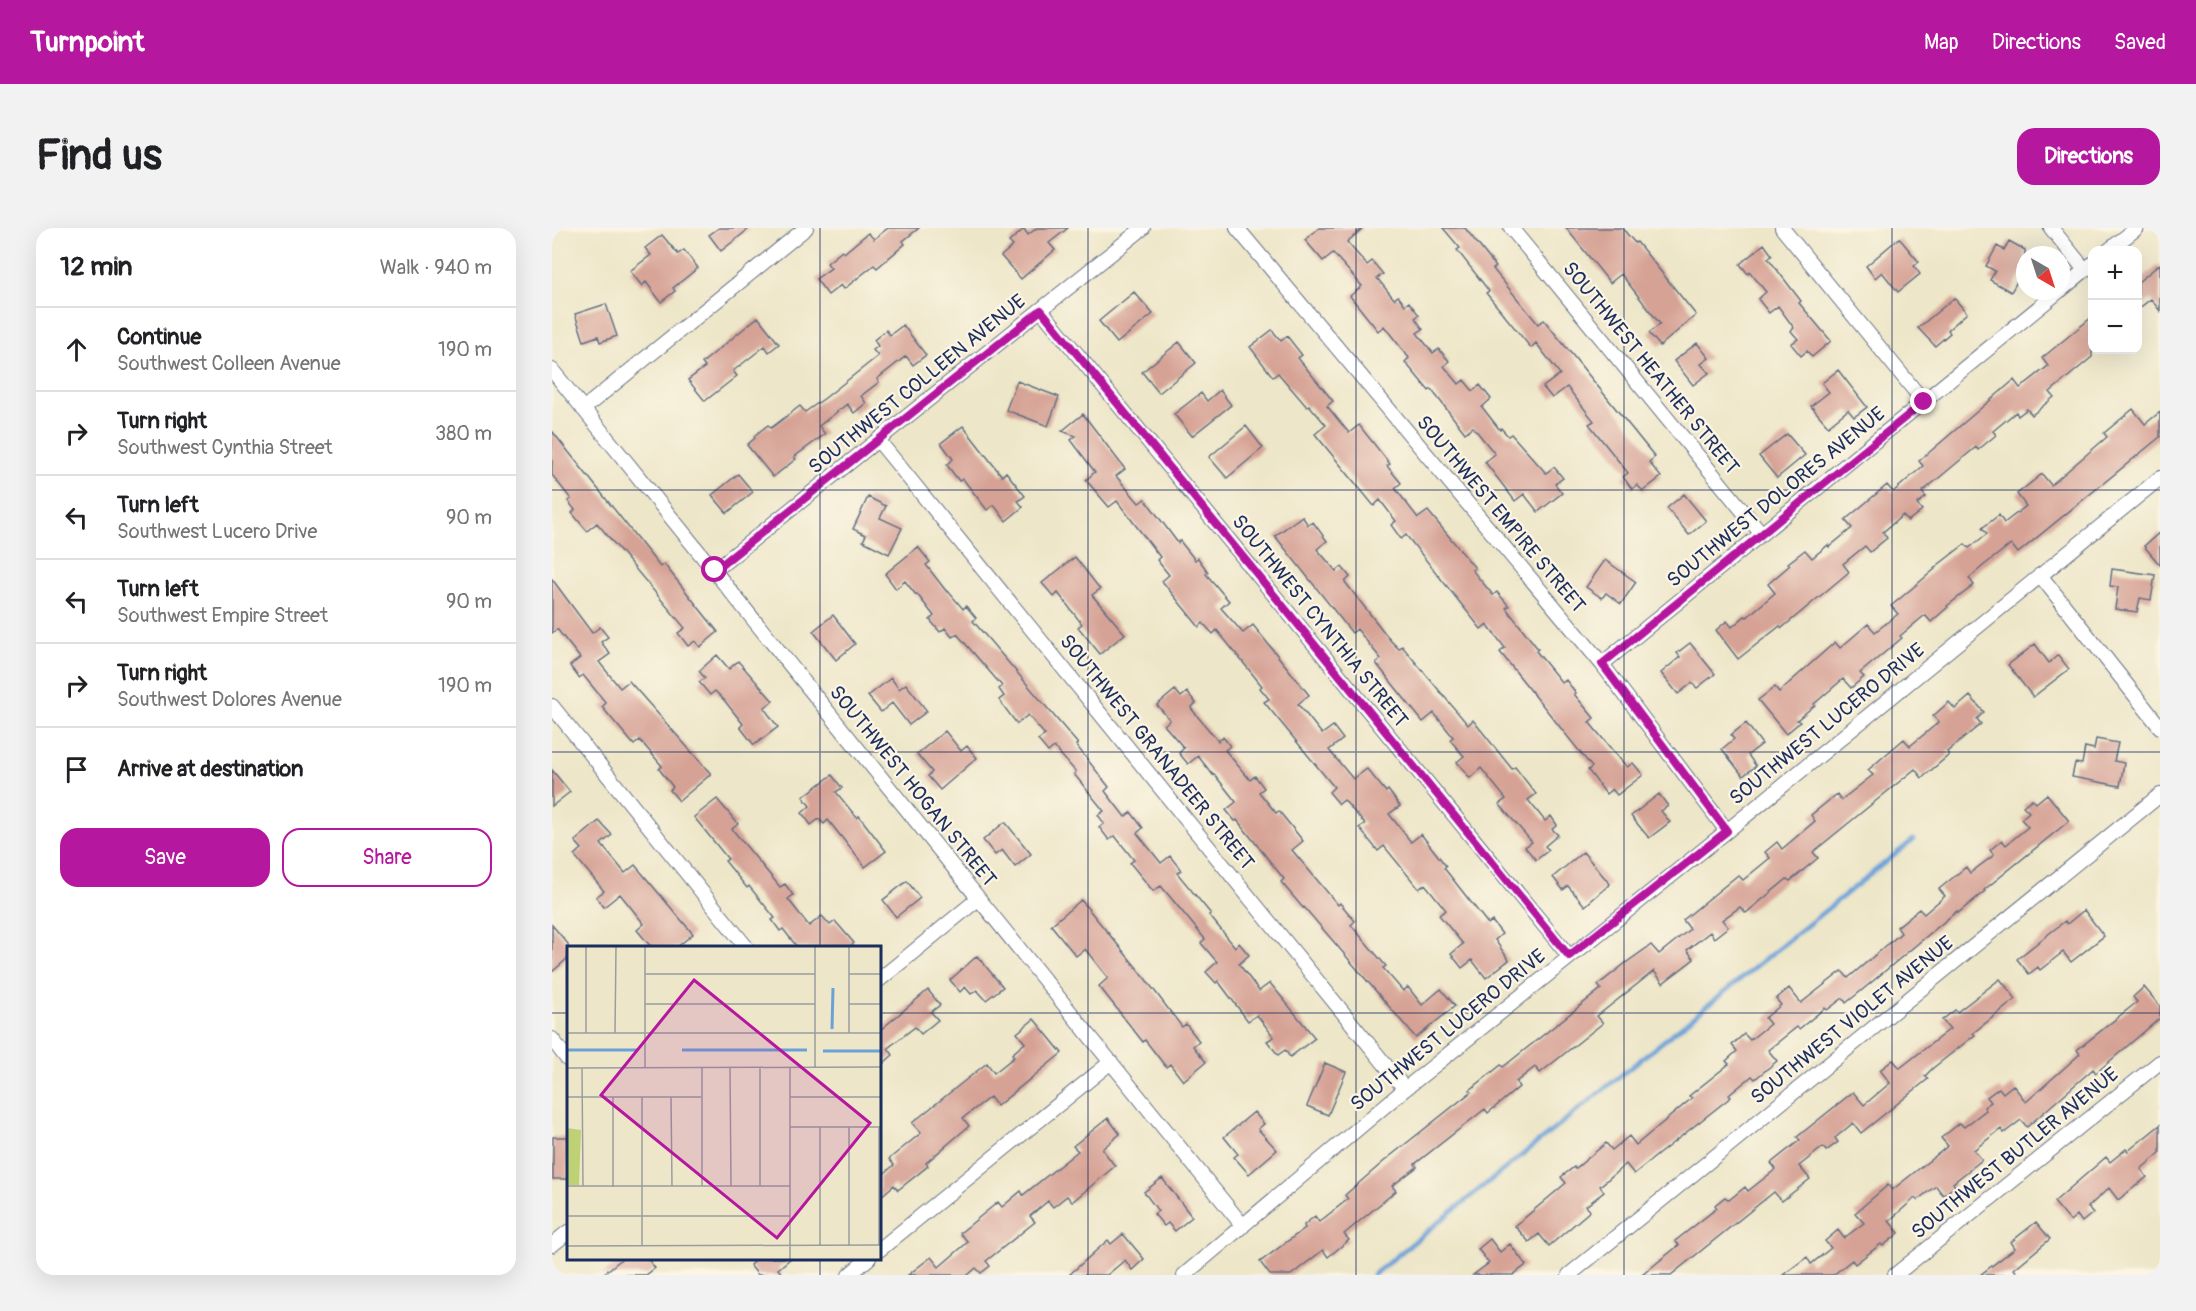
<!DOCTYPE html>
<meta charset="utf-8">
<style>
:root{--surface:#fff;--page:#f2f2f2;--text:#202124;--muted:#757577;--line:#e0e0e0;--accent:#b5179e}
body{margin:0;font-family:Pangolin,sans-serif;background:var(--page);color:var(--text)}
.controls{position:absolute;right:18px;top:18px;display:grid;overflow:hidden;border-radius:12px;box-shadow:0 6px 24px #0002}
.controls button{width:54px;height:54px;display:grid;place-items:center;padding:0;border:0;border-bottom:2px solid var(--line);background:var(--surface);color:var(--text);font:30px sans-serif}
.compass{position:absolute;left:1464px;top:18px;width:54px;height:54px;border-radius:50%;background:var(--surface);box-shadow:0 6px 24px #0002;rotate:141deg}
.stop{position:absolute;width:18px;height:18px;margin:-14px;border:4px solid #b5179e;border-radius:50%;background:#fff}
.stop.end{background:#b5179e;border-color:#fff;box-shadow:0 2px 6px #0008}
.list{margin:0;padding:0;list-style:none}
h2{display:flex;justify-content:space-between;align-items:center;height:78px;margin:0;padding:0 24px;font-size:26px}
h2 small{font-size:20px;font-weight:400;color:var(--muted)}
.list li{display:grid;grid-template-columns:39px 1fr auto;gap:18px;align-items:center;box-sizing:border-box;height:84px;padding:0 24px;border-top:2px solid var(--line)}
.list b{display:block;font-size:22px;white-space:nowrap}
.list p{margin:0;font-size:20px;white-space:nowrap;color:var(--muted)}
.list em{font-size:20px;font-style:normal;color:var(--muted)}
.actions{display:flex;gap:12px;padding:18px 24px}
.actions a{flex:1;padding:14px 0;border:2px solid var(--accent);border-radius:18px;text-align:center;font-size:21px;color:var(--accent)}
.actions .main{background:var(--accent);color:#fff}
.icon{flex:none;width:33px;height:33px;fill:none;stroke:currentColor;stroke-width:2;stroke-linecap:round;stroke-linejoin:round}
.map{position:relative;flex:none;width:1608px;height:1047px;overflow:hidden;border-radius:18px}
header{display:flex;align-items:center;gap:36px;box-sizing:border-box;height:84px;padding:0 30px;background:var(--accent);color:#fff}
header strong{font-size:28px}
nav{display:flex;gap:33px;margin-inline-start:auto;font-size:21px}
.intro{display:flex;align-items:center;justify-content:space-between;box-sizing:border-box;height:144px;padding:0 36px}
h1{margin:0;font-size:42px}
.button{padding:15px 27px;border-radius:18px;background:var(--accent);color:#fff;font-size:21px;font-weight:700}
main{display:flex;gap:36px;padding:0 36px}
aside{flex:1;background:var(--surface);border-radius:18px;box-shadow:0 6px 24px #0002}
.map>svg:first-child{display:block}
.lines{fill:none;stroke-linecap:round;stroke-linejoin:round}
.stream{stroke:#6aa1d8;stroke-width:4.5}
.building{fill:#d6a295}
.street-casing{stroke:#646f83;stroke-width:16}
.street{stroke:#fff;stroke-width:14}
.route{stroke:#b5179e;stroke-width:8}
.grid{fill:none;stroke:#1b2f5e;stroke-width:1.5;stroke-opacity:0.55}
.labels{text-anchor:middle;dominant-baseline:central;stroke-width:4.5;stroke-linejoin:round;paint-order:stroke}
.street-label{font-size:20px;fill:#1b2f5e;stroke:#fcf5e5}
.inset-river{fill:none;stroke:#6aa1d8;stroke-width:3}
.inset-road{fill:none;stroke:#999d9e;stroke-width:1.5}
.view{fill:#b5179e;fill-opacity:0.15;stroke:#b5179e;stroke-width:3}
.inset-edge{fill:none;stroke:#1b2f5e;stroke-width:3}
</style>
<header>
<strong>Turnpoint</strong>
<nav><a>Map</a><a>Directions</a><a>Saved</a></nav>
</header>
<div class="intro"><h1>Find us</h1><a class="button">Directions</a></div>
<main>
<aside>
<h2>12 min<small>Walk · 940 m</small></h2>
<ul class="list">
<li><svg class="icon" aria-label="ahead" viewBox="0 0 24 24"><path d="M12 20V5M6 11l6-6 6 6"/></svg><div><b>Continue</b><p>Southwest Colleen Avenue</p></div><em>190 m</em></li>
<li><svg class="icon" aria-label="right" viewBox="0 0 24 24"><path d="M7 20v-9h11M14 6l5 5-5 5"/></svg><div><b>Turn right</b><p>Southwest Cynthia Street</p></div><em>380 m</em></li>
<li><svg class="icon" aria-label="left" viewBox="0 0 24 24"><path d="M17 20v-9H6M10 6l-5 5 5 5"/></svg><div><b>Turn left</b><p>Southwest Lucero Drive</p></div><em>90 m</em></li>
<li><svg class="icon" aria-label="left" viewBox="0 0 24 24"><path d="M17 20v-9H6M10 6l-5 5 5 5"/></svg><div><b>Turn left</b><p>Southwest Empire Street</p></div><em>90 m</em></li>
<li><svg class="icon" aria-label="right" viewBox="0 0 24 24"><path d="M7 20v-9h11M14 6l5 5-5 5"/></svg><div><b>Turn right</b><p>Southwest Dolores Avenue</p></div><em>190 m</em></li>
<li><svg class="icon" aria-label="arrive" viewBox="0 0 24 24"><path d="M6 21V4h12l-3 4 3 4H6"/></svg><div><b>Arrive at destination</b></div></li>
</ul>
<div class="actions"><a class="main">Save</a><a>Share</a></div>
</aside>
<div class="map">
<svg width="1608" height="1047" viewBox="0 0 1608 1047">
<rect width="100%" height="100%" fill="#fcf5e5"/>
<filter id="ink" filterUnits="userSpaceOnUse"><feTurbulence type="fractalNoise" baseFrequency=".0167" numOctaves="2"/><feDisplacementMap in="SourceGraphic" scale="12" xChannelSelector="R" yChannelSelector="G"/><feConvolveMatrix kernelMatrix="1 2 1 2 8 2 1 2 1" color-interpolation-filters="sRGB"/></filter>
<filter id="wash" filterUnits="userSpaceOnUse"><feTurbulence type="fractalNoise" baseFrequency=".008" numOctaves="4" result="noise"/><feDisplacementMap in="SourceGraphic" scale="24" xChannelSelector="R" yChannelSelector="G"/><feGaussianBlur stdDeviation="1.35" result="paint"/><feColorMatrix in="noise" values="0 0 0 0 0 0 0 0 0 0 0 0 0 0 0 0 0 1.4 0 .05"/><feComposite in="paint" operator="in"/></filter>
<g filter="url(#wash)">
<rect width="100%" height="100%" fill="#ede6c8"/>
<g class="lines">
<path class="stream" d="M821 1047 1361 612"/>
</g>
<g id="blocks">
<path class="building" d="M167 0H198L169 23 157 7Z
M336 0H367L351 13 353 16 325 40 322 37 292 61 289 57 276 67 264 51 279 40 275 35 290 23 292 25 316 5 322 11Z
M485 0H516L497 15 503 22 469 51 449 28 461 18 457 14 472 1 476 7Z
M767 0H811L795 14 815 37 820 33 831 46 825 50 842 71 846 68 853 77 857 74 867 87 863 90 871 101 865 105 881 125 887 121 897 133 892 138 907 156 912 152 921 163 928 157 939 171 930 179 948 202 949 200 956 208 959 206 994 245 1002 239 1011 250 1003 256 1010 265 986 284 972 266 963 273 933 234 943 226 921 199 913 205 879 161 877 163 853 134 857 130 832 98 826 103 798 68 810 58 781 25 771 33 753 12Z
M891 0H913L944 39 941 41 986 96 992 92 1103 229 1097 234 1109 249 1091 263 1085 257 1080 261 1071 249 1076 245 1037 196 1042 193 1015 159 1000 170 991 159 1008 146 984 115 979 120 934 65 937 63 905 22 908 20Z
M1014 0H1070L1083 15 1085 14 1144 87 1108 118 1097 105 1108 96 1069 46 1058 55Z
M110 7 126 26 132 22 146 40 121 60 123 63 109 74 94 54 90 58 78 43 99 27 93 20Z
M1347 10 1367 34 1362 38 1368 46 1346 64 1330 44 1323 50 1314 38Z
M1457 13 1473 22V39L1459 64 1438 52 1443 43 1434 38 1445 18 1452 22Z
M1212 16 1220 27 1216 30 1249 73 1247 75 1279 113 1260 129 1255 123 1249 128 1239 116 1246 111 1239 103 1242 100 1226 78 1217 85 1206 71 1214 64 1198 44 1196 46 1188 36Z
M1608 36V83L1599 71 1586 81V54Z
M582 64 601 86 565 115 547 93Z
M1402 70 1415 85 1396 102 1398 105 1383 118 1366 100Z
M54 76 65 108 48 114 46 108 32 113 23 86Z
M206 89 227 116 217 124 213 118 181 143 185 148 153 173 136 152 153 139 150 135Z
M1540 89V129L1498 164 1502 169 1480 187 1475 181 1466 188 1464 184 1441 203 1444 207 1426 222 1424 219 1370 264 1374 269 1365 276 1370 282 1356 293 1351 287 1331 304 1335 310 1318 324 1313 318 1291 336 1297 344 1230 400 1228 398 1186 431 1164 402 1175 393 1180 399 1193 388 1195 389 1223 365 1216 356 1238 337 1236 335 1253 322 1260 330 1276 317 1277 319 1300 300 1293 292 1335 257 1341 264 1371 238 1367 233 1462 152 1468 160 1496 138 1490 130Z
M351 97 374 127 361 137 354 128 325 151 327 154 309 168 314 175 302 185 295 176 267 198 273 206 242 229 244 231 221 249 195 217 203 210 202 208 216 197 219 200 248 178 253 184 273 170 326 128 321 122 326 118 322 112 334 102 338 107Z
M720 102 729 113 735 108 750 127 746 130 781 173 775 178 797 205 807 197 838 236 835 238 849 255 843 260 866 290 876 283 923 340 920 342 941 367 945 364 957 378 954 380 986 421 984 423 1010 455 1014 452 1024 465 1022 466 1042 490 1037 494 1061 523 1075 539 1081 535 1091 547 1065 567 1060 561 1054 566 1036 542 1040 539 948 424 953 420 935 396 929 401 854 307 849 311 839 297 844 293 828 272 822 278 763 206 774 197 757 177 755 179 726 145 721 149 698 119Z
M627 114 644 135 607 165 590 144Z
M1145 115 1157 130 1149 136 1157 145 1141 157 1122 133Z
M1286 142 1315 179 1302 189 1296 182 1276 198 1259 178 1277 164 1270 155Z
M465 153 507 169 496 198 454 182Z
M668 162 679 177 640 208 622 186 649 165 655 173Z
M1581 181 1593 196 1608 184V209L1466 325 1459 316 1431 338 1417 350 1422 357 1395 378 1396 379 1379 394 1373 387 1348 408 1350 410 1308 445 1312 449 1299 460 1291 451 1262 476 1263 477 1245 492 1248 494 1234 506 1206 472 1223 459 1227 464 1283 414 1288 420 1316 396 1323 404 1346 386 1339 378 1383 341 1382 340 1413 316 1417 320 1435 306 1430 300 1447 287 1452 295 1474 278 1465 266 1490 246 1499 257 1555 209 1552 205Z
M531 186 573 241 564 248 587 275 593 271 626 315 628 313 643 332 646 330 656 344 654 346 677 373 669 380 691 405 701 397 757 467 746 476 770 506 781 498 791 511 777 522 801 551 815 541 834 564 836 562 848 578 837 586 859 614 869 606 894 638 892 640 936 696 940 693 950 706 943 712 957 732 934 750 920 732 910 740 899 726 911 716 887 687 894 682 873 656 867 661 832 618 826 623 807 600 813 596 792 572 787 576 777 564 782 559 712 474 717 471 708 460 710 458 665 402 661 406 651 395 647 399 610 353 617 347 605 332 608 329 565 273 557 279 534 252 543 244 519 212 524 208 510 203Z
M411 198 450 248 454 244 473 268 466 273 471 279 454 293 442 277 435 282 411 251 407 253 395 237 401 231 389 215Z
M694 198 711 220 675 250 657 229Z
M0 203 108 339 112 336 166 404 148 419 143 413 136 418 126 405 133 400 45 295 35 303 20 285 23 282 16 273 19 271 0 247Z
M1235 206 1253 227 1225 250 1207 228Z
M186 246 201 264 175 285 160 267Z
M1132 266 1154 293 1137 307 1115 280Z
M316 269 334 278 328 290 350 300 337 326 311 313 314 307 301 301Z
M750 288 756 297 761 294 775 313 765 321 784 343 790 339 798 349 793 354 839 413 847 421 850 418 916 497 921 492 960 541 963 539 984 566 976 572 993 593 999 588 1005 597 1000 601 1006 607 993 618 997 622 984 632 973 619 980 614 947 576 954 571 929 540 918 550 905 534 912 528 898 512 901 509 882 485 871 494 824 435 829 431 805 401 800 405 723 308Z
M1608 304V337L1592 318Z
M366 319 378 334 374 337 395 364 396 363 411 381 414 378 424 390 421 393 526 516 524 517 557 559 553 563 573 589 579 584 591 600 585 605 609 635 618 628 629 642 625 645 659 686 657 687 683 719 687 715 697 727 687 736 707 763 718 755 763 810 738 829 733 822 726 827 715 813 722 809 705 787 696 793 666 753 664 755 654 744 665 734 649 715 653 711 609 658 601 663 578 635 582 632 563 608 557 612 547 599 552 595 546 587 552 583 522 546 524 544 502 519 496 524 486 512 493 507 476 487 465 496 447 472 452 468 447 461 450 458 405 406 400 409 393 400 388 404 378 392 382 388 365 366 364 367 353 353 344 361 333 346Z
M523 329 548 361 540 367 573 406 548 426 526 399 530 396 506 365 502 369 490 355Z
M1053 332 1084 354 1069 376 1054 365 1050 370 1034 359Z
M1560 341 1603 347 1599 372 1588 370 1585 384 1563 381 1566 359 1558 358Z
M0 351 40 405 48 399 56 409 49 414 58 426 47 434 68 460 77 453 159 546 127 573 118 562 121 559 107 541 110 538 88 512 82 517 50 479 54 475 31 447 27 450 18 438 28 430 5 401 0 405Z
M281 387 303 416 284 432 261 403Z
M1138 415 1163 446 1145 460 1140 455 1126 466 1109 445 1128 429 1125 425Z
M1483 416 1497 435 1506 427 1517 441 1481 469 1456 437Z
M165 427 177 441 186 433 221 473 212 480 226 499 202 517 188 499 191 496 172 472 163 463 158 467 147 454 153 450 147 443Z
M339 450 347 461 354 456 375 483 357 497 340 475 329 484 316 468Z
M623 462 629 469 635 464 644 475 639 480 646 489 666 513 671 509 678 518 673 522 698 552 703 548 712 560 707 564 724 585 727 583 751 613 740 622 786 677 788 675 803 693 799 697 834 738 831 740 851 763 856 759 870 777 889 761 903 778 864 810 752 679 751 680 729 654 732 651 685 592 683 593 674 582 684 574 662 546 661 547 646 528 636 536 627 525 632 520 612 497 618 492 605 477Z
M1418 468 1432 484 1425 491 1429 496 1395 524 1397 527 1370 550 1363 541 1261 624 1266 630 1238 653 1235 651 1194 685 1188 679 1170 692 1176 699 1162 710 1158 704 1135 722 1142 731 1111 755 1102 743 1045 788 1051 795 988 845 983 839 964 854 967 859 936 885 933 881 863 936 865 939 840 958 844 963 792 1006 797 1012 776 1029 771 1022 739 1047H718L708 1034 753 1000 752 997 763 988 767 994 796 971 793 967 837 929 919 864 918 862 949 837 951 839 1049 761 1046 757 1075 734 1099 717 1107 726 1138 701 1131 692 1186 647 1191 652 1218 630 1213 624 1225 614 1230 621 1263 593 1259 587 1285 566 1289 572 1321 547 1316 542 1352 511 1358 518 1387 494 1381 488 1397 474 1403 481Z
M1194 495 1210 516 1196 527 1204 538 1191 548 1170 521 1182 511 1179 507Z
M393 503 409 523 415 518 425 530 388 562 376 548 380 544 365 526Z
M1544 511 1566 515 1562 533 1572 535 1568 558 1520 549 1523 535 1530 536 1533 519 1542 521Z
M0 542 18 564 0 578Z
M280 547 290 560 284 564 305 590 307 588 334 623 313 639 276 592 272 596 267 591 259 597 250 585 258 578 251 569Z
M1107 566 1116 578 1109 583 1118 594 1097 610 1079 588Z
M1495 566 1517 593 1432 662 1433 663 1406 685 1405 683 1309 763 1294 775 1291 770 1275 782 1273 780 1247 801 1245 799 1216 822 1225 833 1203 851 1200 848 1177 867 1179 869 1108 925 1082 946 1074 936 1048 958 1052 964 1034 978 1038 983 997 1018 987 1006 977 1014 963 998 1014 955 1009 949 1022 939 1023 941 1054 915 1060 922 1077 908 1084 917 1140 870 1137 868 1177 836 1174 833 1185 823 1180 817 1192 806 1198 812 1218 796 1213 790 1229 777 1224 771 1237 760 1249 775 1290 743 1296 750 1349 705 1345 699 1367 681 1372 686 1393 668 1387 661 1414 639 1418 645 1442 627 1438 622 1450 612 1454 617 1476 599 1469 591 1477 584 1471 578 1480 571 1484 575Z
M165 571 186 596 180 601 228 659 233 656 241 667 236 671 257 698 270 688 278 697 283 693 302 715 296 720H246L231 701 228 703 220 692 223 690 197 658 195 660 173 633 176 631 142 589Z
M47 593 60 607 49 616 73 645 83 637 141 706 124 720H100L85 702 92 696 68 666 52 679 44 669 52 663 22 627 30 621 23 613Z
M453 594 479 626 463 639 450 622 443 627 431 612Z
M1031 624 1058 656 1033 678 1016 658 1011 662 1001 649Z
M355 653 368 670 344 689 331 672Z
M529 672 589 745 630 799 634 796 647 813 641 818 654 834 631 853 618 836 614 839 593 812 591 814 547 758 556 750 533 721 524 728 499 697Z
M1532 682 1552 708 1519 734 1511 724 1488 742 1486 739 1477 746 1465 731 1513 693 1515 696Z
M0 697 16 716V730L0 744Z
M425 728 451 759 434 772 425 762 419 766 413 759 408 764 398 752Z
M1448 751 1464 771 1421 805 1423 807 1381 840 1373 848 1376 851 1309 905 1301 895 1283 910 1286 914 1274 923 1271 919 1247 938 1258 951 1230 973 1222 964 1119 1047H1090L1127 1017 1123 1013 1165 980 1163 977 1173 969 1177 972 1193 959 1196 963 1224 941 1219 935 1248 912 1245 909 1301 864 1312 877 1338 855 1328 842 1341 832 1348 840 1398 801 1390 792 1403 782 1405 784Z
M1592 759 1608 778V790L1544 845 1541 841 1475 899 1469 892 1452 905 1449 901 1422 922 1430 932 1401 955 1403 958 1391 967 1384 958 1365 972 1363 970 1337 993 1347 1005 1331 1018 1329 1016 1303 1036 1300 1032 1281 1047H1231L1255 1029 1259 1036 1279 1020 1273 1013 1286 1002 1292 1010 1312 995 1303 985 1336 957 1340 962 1396 918 1389 910 1408 895 1412 899 1434 882 1432 879 1439 874 1435 869 1447 860 1451 865 1461 857 1474 874 1528 826 1525 822 1585 774 1581 769Z
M376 762 388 777 379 784 386 792 369 806 363 799 336 820 341 827 327 839V803Z
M482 791 510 825 445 878 438 869 411 890 417 898 374 935 376 938 346 962 342 957 327 970V950L342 937 337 931 369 905 360 895 435 835 442 845 462 829 460 826 473 815 465 805Z
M773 835 794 844 776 887 755 878Z
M702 884 712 896 706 901 725 922 697 946 682 929 686 926 672 909Z
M556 890 568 906 550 921 563 938 520 974 515 968 501 979 496 973 478 988 483 994 434 1033 438 1038 429 1045 424 1040 416 1047H356L379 1029 387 1039 416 1014 408 1005 446 974 450 979 469 963 471 967 526 923 521 918Z
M1608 897V925L1589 941 1595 949 1566 972 1557 960 1536 979 1541 985 1530 994 1525 987 1518 993 1502 974 1554 929 1558 934 1574 921 1576 923Z
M1 909H16V951H1Z
M610 950 640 989 623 1003 616 995 612 998 602 986 606 983 592 964Z
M1484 994 1498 1011 1462 1041 1467 1047H1428L1463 1020 1459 1014Z
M571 1006 592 1031 580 1042 573 1032 555 1047H517L556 1012 559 1016Z
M938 1011 948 1024 958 1016 974 1037 961 1047H921L937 1035 926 1021Z
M71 1030H95L103 1040 94 1047H50Z
M205 1030H239L226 1041 231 1047H206L198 1037Z"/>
</g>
</g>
<g filter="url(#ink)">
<use href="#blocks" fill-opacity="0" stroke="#646f83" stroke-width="1.5"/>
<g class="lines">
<g class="street-casing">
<path id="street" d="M685 0 1050 436 1175 603
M959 0 1209 305
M1230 0 1372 174
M1499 0 1533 42
M1557 22 1585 0
M1509 62 1540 36
M489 82 1017 728
M0 142 691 998
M31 181 254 0
M326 212 853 861
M163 342 591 0
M1488 347 1608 499
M1050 436 1507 63
M0 478 195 720
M327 752 426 671
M0 811 16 832
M0 1017 16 1004
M327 1022 559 834
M297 1047 317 1030
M632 1047 853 861 1175 603 1608 250
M1017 1047 1608 567
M1343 1047 1608 834"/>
</g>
<use href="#street" class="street"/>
</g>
</g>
<g class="lines" filter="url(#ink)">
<path class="route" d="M163 342 489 82 1017 728 1175 603 1050 436 1372 174"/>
</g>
<path class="grid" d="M268 0V720M536 0V1047M804 0V1047M1072 0V1047M1340 0V1047M0 262H1608M0 524H1608M0 785H16M327 785H1608M268 1030V1047"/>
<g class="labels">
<g class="street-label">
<text transform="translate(1099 140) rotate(51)">SOUTHWEST HEATHER STREET</text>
<text transform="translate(365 156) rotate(-39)">SOUTHWEST COLLEEN AVENUE</text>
<text transform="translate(1224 269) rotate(-39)">SOUTHWEST DOLORES AVENUE</text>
<text transform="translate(949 286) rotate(50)">SOUTHWEST EMPIRE STREET</text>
<text transform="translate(768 393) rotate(51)">SOUTHWEST CYNTHIA STREET</text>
<text transform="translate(1275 496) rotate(-39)">SOUTHWEST LUCERO DRIVE</text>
<text transform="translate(605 524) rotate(51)">SOUTHWEST GRANADEER STREET</text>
<text transform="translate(361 558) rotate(51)">SOUTHWEST HOGAN STREET</text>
<text transform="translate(1300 792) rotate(-39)">SOUTHWEST VIOLET AVENUE</text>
<text transform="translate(896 802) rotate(-39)">SOUTHWEST LUCERO DRIVE</text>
<text transform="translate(1463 925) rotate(-39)">SOUTHWEST BUTLER AVENUE</text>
</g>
</g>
<g transform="translate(15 718)">
<rect width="314" height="314" fill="#ede6c8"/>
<path d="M0 182 14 184 12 239H0Z" fill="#bed175"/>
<path class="inset-river" d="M265 83 266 42M0 104H70M115 104H240M256 105H314"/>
<path class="inset-road" d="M19 1V87M78 28H248M282 28H314M78 58H248M282 58H314M0 87H314M48 87 49 1M282 87V1M248 121V1M0 122 314 121M15 122 16 240M78 122V1M135 122V240M163 122 164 240M193 122V240M0 151H134M46 151V241M104 151 105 240M223 151H314M223 181H313M312 181V299M0 240H223M0 270H223M75 299V151M253 299V181M282 299V181M0 300 314 299M223 313V121"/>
<path class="view" d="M127 34 303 177 210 292 34 149Z"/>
<rect width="314" height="314" class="inset-edge"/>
</g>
</svg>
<div class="controls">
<button>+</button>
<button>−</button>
</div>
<svg class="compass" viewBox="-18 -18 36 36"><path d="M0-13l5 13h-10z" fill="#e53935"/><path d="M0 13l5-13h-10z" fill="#757577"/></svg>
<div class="stop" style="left:163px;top:342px"></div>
<div class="stop end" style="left:1372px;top:174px"></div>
</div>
</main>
